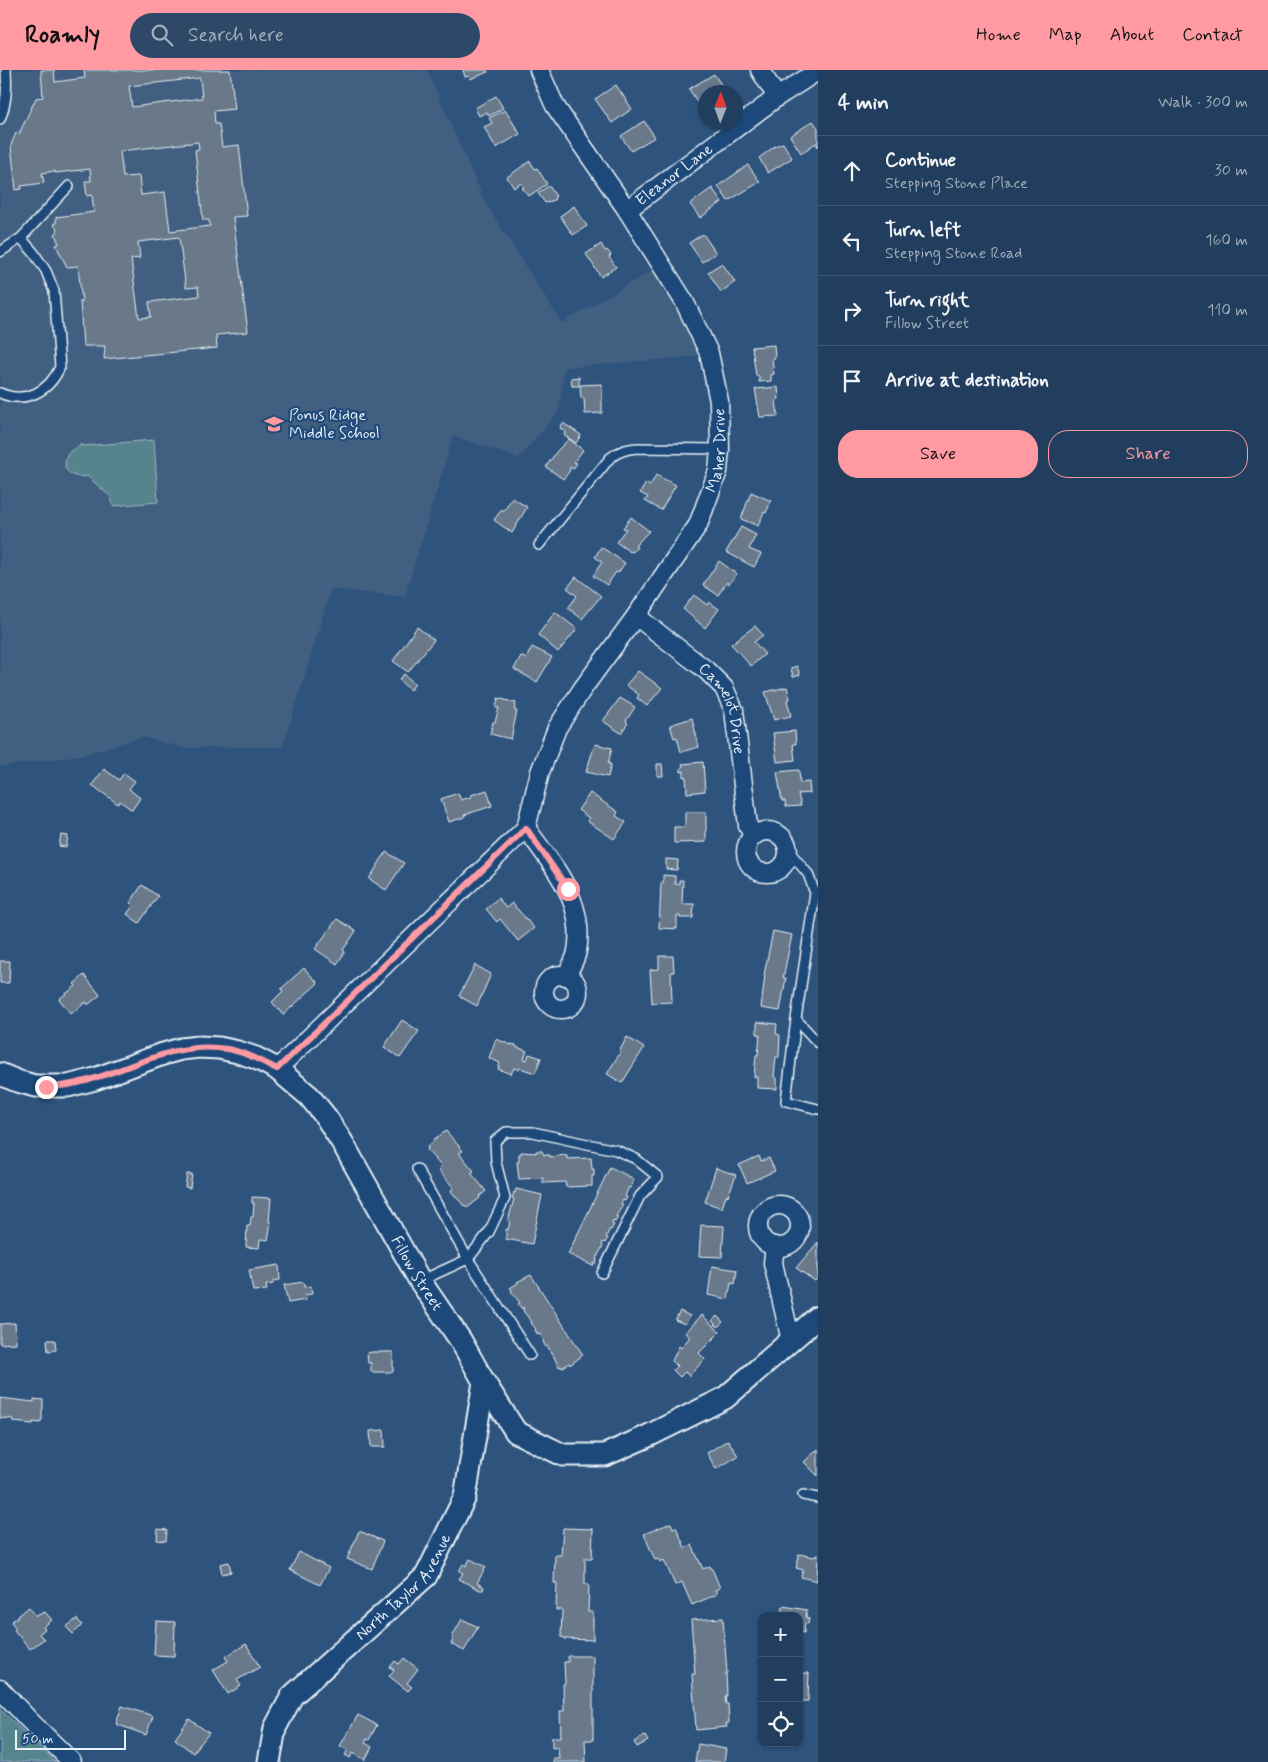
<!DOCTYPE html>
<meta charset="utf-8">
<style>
:root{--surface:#223e5e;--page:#2e4967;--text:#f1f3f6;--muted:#a2aebc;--line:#3f5773;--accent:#ff9aa2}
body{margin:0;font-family:Mynerve,sans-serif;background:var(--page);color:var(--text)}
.controls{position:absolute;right:15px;bottom:15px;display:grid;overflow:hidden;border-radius:10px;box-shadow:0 1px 4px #0004}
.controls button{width:45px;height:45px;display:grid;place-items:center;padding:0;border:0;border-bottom:1px solid var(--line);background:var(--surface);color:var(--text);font:25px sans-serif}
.compass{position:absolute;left:698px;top:15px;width:45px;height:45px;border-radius:50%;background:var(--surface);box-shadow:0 1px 4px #0004;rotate:1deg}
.scale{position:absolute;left:15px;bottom:12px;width:111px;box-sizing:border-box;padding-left:5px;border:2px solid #e8f1f8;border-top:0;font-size:14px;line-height:18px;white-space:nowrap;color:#e8f1f8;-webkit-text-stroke:4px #1f4a7a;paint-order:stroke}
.stop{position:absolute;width:15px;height:15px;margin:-11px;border:4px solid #ff9aa2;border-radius:50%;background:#fff}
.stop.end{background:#ff9aa2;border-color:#fff;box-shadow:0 1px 5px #0008}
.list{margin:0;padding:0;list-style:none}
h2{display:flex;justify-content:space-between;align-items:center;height:65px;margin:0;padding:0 20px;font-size:21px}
h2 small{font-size:16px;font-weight:400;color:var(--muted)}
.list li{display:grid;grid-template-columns:32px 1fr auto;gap:15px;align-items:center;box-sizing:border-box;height:70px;padding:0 20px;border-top:1px solid var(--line)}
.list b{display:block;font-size:19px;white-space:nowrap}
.list p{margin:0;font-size:16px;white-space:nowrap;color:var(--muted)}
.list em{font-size:16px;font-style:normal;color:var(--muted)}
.actions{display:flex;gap:10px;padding:15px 20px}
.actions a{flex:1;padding:11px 0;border:1px solid var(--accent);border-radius:20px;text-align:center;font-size:18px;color:var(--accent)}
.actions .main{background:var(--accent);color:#111}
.icon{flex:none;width:28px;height:28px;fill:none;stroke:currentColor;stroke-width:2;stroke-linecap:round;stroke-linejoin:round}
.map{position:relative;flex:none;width:818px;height:1692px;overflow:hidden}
header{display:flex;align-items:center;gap:30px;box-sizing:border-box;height:70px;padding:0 25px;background:var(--accent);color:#111}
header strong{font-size:24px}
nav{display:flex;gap:28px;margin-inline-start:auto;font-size:18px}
.search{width:350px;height:45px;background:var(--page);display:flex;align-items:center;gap:12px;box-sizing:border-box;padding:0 18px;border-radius:28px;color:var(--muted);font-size:19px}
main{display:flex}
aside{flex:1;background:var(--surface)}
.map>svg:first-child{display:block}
.built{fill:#405e81}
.green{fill:#56838c;stroke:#9fbac2}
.building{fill:#697989;stroke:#e8f1f8;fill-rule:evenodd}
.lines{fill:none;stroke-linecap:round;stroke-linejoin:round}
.service-casing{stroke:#e8f1f8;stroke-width:12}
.minor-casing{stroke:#e8f1f8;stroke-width:21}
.tertiary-casing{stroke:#e8f1f8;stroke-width:25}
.service{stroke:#1f4a7a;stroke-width:9}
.minor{stroke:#1f4a7a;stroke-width:18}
.tertiary{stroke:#1f4a7a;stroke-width:21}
.route{stroke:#ff9aa2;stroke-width:6}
.labels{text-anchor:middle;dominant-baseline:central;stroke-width:4.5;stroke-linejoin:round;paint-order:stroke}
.street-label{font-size:16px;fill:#e8f1f8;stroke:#1f4a7a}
.poi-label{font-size:16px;fill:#e8f1f8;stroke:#1f4a7a;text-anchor:start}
</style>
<header>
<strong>Roamly</strong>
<div class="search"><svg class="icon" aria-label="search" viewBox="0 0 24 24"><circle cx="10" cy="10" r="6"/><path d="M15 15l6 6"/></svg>Search here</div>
<nav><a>Home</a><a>Map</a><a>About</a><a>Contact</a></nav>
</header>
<main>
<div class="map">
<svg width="818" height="1692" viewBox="0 0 818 1692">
<rect width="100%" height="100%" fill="#2e537d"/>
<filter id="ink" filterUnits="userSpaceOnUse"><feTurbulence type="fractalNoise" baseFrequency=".02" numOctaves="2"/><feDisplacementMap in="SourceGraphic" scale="10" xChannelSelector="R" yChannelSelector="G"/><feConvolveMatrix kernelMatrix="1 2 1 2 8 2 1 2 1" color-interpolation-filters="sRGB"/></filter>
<g filter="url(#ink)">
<path class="built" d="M0 0H427L486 134 562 253 654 199 679 240 699 286 564 298 559 341 519 388 453 366 405 527 331 519 283 677 182 678 143 667 82 685 0 697Z"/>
<path class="green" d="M154 370 158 432 113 436 111 427 87 406C77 408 69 406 65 397 65 386 69 379 79 377L81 374 82 376Z
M0 1639 55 1692H0Z"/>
<path class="building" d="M41 0H54L55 12 85 8 84 0H230L235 39 214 41 215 54H219L222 77 239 75 247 146 233 147 248 262 216 265 217 278 104 289 105 276H83L80 231 82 232 78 196 67 197 56 175 59 174 55 164 57 163V159L53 154 56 153V147L94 142 92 125 87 126 85 111H91L90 99 55 103V101L42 103 44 113 21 116 22 119 16 120 11 75 16 63 19 64 36 28 43 27ZM200 8 202 28 132 37 129 16ZM198 72 199 79 195 80 203 150H209L210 156 170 161 165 122 141 125 139 106 123 107 120 81ZM179 167 186 218 198 217 199 226 149 232 151 247 139 248 131 189 140 188 138 172Z
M463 0H487L488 2 470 9 469 6 465 7Z
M714 4 724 19 718 22H706V32L700 36 689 19Z
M616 15 632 39 612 53 595 29Z
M496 26 503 38 489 46 487 42 479 46 475 38Z
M505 40 520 64 496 78 484 57 492 53 489 48Z
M644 51 655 67 631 81 621 66Z
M813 51 818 58V77L816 73 801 83 790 66Z
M783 73 792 88 768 103 759 88 775 76Z
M530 91 535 99 537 98 547 114 529 126 522 118 524 117 521 113 514 118 507 107Z
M748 95 760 112 728 131 718 116Z
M549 116 556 126 554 127 555 129 548 133 547 132 545 133 538 123Z
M712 118 722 132 700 148 690 134Z
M574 136 587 156 573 165 560 146Z
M703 164 716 183 702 192 689 173Z
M601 174 605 181 607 180 611 185 609 187 616 197 601 207 586 184Z
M722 193 735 212 721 222 708 202Z
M774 275 775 288H772L774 304 771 305V311L759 312V306H756L752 277Z
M579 307V316H572L571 308Z
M602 314V343L585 344 584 328H581L580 315Z
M778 317 779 329 776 330 778 346 760 347 755 319Z
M563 353 581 365 576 373 564 365 566 362 560 358Z
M569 369 583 380 574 392 577 393 573 399 570 397 569 402 563 409 546 397 557 381Z
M656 405 676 415 661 440 645 431 648 427 640 423 646 413 650 416Z
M751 422 771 431 766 443 764 442 758 456 741 449Z
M512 428 527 437 512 463 494 450 502 439 504 441Z
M631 447 649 461 635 476 637 477 633 482 631 481 630 482 616 472 626 459 623 458Z
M741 457 756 465 749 479 761 484 754 497 726 482Z
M601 477 625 493 618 503 616 502 607 515 593 506 602 492 595 487Z
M719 491 737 504 729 514 727 512 718 525 703 515Z
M576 507 601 526 582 549 568 538 577 526 567 518Z
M694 525 707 535 709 532 719 539 705 558 683 539Z
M555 542 577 559 558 582 538 565Z
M755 556 763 565 754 572 765 584 751 596 731 574Z
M417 557 434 570 408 602 393 591Z
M532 577 552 587 537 612 514 599 521 586 526 589Z
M797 596 800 605 793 607 791 598Z
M638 601 662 618 647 636 637 628 639 625 626 615Z
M404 604 415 614 410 620 399 610Z
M787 617 790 629 787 630 791 646 774 650 765 622Z
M498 628 516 633 514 640 517 641 511 669 490 664 493 652H495L499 638H496Z
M620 628 635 637 626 651 628 653 621 663 603 651Z
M692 648 699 677 681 682 677 667 674 668 670 655Z
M795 661 796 674H793L795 690 777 692 773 663Z
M595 674 612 678 608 694H611L608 707 586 702Z
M703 692 705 721 687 723 686 707H684V701L681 702V698L683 697 682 694Z
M657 694H662L663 706H657Z
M104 699 119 710 124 703 135 711 129 719 140 728 132 740 120 731 118 734 92 715Z
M799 700 800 713 809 712 810 723 798 724 801 736 786 737 785 731H782L777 702Z
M487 720 492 736 464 745 465 747 449 752 441 729 458 723 461 730 471 727V725Z
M590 723 618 742 616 746 626 752 614 769 587 751 589 748 578 740Z
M685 742H706V772L674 773V757H685Z
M61 765 68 766 66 777 59 776Z
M386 782 404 793 386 820 369 809Z
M666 789 678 790 677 800 666 799Z
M663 805 675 806V814H679V810H683L682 834H694L693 848H680V846H677V859L659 858 661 813H663Z
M142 815 158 826 139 853 127 844 133 836 130 833Z
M498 828 506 838 512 833 534 858 518 871 500 849 497 852 486 839Z
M337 849 356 861 343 880 345 882 337 894 315 879Z
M773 861 792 865 783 908H786L780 941 761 938 765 905H764Z
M659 886H673L674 902H671L672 932 652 933 650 900 659 899Z
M0 891H10L9 913H0Z
M475 895 491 904 477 936 459 926Z
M304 898 318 913 283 945 272 932 283 921 281 919Z
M84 905 100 925 89 934H87L86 932 71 944 59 929 76 916 74 914Z
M402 950 419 961 400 988 384 977Z
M757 952 777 954 776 964 780 965 779 987H776L774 1007 777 1008V1019L757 1018V1007H754L756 985H758L760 964H757Z
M627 967 644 978 622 1013 607 1004 621 981 620 980Z
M496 969 511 975V974L516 975V977L527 981 524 989 527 990 529 984 541 988 535 1003 520 998 519 1000 514 998 511 1004 498 999 500 993 489 988Z
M446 1061 463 1081 459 1083 474 1101 471 1103 486 1121 479 1127 480 1128 467 1138 465 1135 464 1136 451 1121 453 1117 439 1101 441 1096 427 1080 428 1079 427 1077 434 1071 433 1070Z
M536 1081H542L544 1085H550V1087L565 1085V1086H567V1089L591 1088 592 1099H594V1106H592V1116L566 1117 565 1112 543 1113V1108L519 1109 517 1092H519V1084H521V1082L536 1083Z
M759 1086 761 1091 769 1088 775 1101 747 1113 739 1095Z
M610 1097 634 1109 631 1118 629 1117 625 1126 627 1127 625 1131 623 1130 621 1134 623 1135 616 1146 618 1147 615 1152 613 1151 612 1154 614 1155 611 1160 610 1159 606 1167 608 1168 605 1173 603 1172 602 1175 603 1176 596 1189H597L596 1194 594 1193 593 1196 568 1184Z
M716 1098 736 1105 728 1126 726 1125 722 1138 705 1132Z
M187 1104H192L190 1118 185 1117Z
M516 1119 542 1125 532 1174 506 1169V1159L508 1160 510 1151H508L514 1129 512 1128 514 1122 515 1123Z
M252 1127 271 1128 269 1152H271L268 1170 260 1169 259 1178 246 1177 247 1156H250L251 1147H253L254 1133H252Z
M701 1155 724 1156 722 1187 699 1186Z
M818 1172V1207L815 1211 796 1198Z
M279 1195 280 1210 273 1211V1214L266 1215 267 1220 253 1221 249 1200Z
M712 1196 737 1200 735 1214 731 1213 728 1229 708 1225Z
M531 1205 583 1285 570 1295 569 1293 562 1298 561 1296 559 1297 552 1283 551 1284 548 1276 546 1277 543 1272 544 1271 540 1264 538 1265 535 1260 536 1259 531 1253 532 1252 523 1241 524 1240 523 1237 522 1239 518 1234 520 1233 511 1221 512 1220 510 1218 518 1213 517 1212Z
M303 1212 304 1217 311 1216 312 1224 305 1225 306 1230 288 1233 284 1215Z
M680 1241 690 1246 685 1254 675 1250Z
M702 1245 720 1262 699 1283 705 1289 689 1306 685 1302 680 1307 673 1300 677 1296 672 1291 679 1276 681 1278 690 1267 685 1263Z
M717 1246 723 1252 718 1257 712 1251Z
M15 1253 16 1273 0 1274V1254Z
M47 1270H55L56 1280 48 1281Z
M372 1282H393V1302H371V1293H368L367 1283Z
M0 1328 34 1332V1329L43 1330V1339L42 1340V1349L40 1353 33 1352V1354L13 1352V1349L0 1348Z
M384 1360 385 1377H371L370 1361Z
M728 1370 738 1386 716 1399 707 1383Z
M818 1379V1406L804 1392Z
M671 1453 673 1458 676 1457 685 1478 692 1475 703 1499 710 1496 713 1501 720 1518 715 1520 717 1524 692 1535 682 1512 675 1515 664 1490 660 1492 659 1489 655 1490 644 1464Z
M563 1458 593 1459 592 1488H585V1514H589L588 1542H593V1570L565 1569V1568L561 1567 562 1540H556L557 1513H554L555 1485H561Z
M158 1459 167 1460 166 1471 157 1470Z
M359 1461 383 1471 372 1499 347 1489Z
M299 1482 329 1498 320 1515 290 1500Z
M799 1484 815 1487 816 1485H818L817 1511 801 1507 803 1500 796 1498 799 1486 798 1485Z
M470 1489 486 1497 477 1513 484 1517 483 1520H480L459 1509 463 1503 459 1501 463 1494 466 1496Z
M229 1492 231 1502 222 1504 220 1494Z
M783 1536 807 1540 806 1548H809L808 1554 805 1553 804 1563 799 1562V1546H782Z
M29 1537 36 1546 45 1542 52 1550 43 1557 45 1559 39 1564 44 1569 30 1579 14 1560 16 1558 11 1552Z
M723 1548 727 1603H726L727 1626H725L726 1634H728L729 1653H726L727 1657 696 1660 692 1604H695L691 1550Z
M77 1549 82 1555 73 1564 66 1557Z
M462 1549 478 1557 464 1581 451 1574 454 1568 452 1567Z
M156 1551 175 1552 174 1586 154 1585Z
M246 1574 260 1597 237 1610 241 1616 228 1624 213 1600 228 1591 225 1587Z
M568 1586H593V1670H585L586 1692H553V1688H559L558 1677 552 1678V1667H561L560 1641H564L563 1614H565L564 1592H568Z
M404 1588 418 1599 407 1613 412 1617 408 1621 389 1606 394 1600 390 1597 395 1591 399 1594Z
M799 1603H809L808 1631H799Z
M122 1636 153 1646 146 1665 116 1654Z
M358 1645 377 1655 369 1670 367 1669 365 1673 372 1677 365 1690 353 1683 350 1688 345 1685 348 1680 340 1676Z
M189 1649 209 1663 193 1683 175 1669Z
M645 1666 648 1671 637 1677 634 1672Z
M698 1674 726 1679 724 1692H695Z"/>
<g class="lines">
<g class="service-casing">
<path id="service" d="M0 49C7 33 7 17 6 0
M0 182 21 168 69 116
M0 323C25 334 49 322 60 297L54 221 46 201 34 183 21 168
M539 475 610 388C619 381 626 379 637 378L720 379
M788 780 808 804 815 823 796 949 786 1031 818 1039
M796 949 818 973
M417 1099 468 1189 530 1285
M420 1211 468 1189 489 1162 505 1128 496 1092 495 1071 506 1062H533L578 1072 616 1080 636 1089 658 1107 640 1126 602 1203
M803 1425 818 1428"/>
</g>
<g class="minor-casing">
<g id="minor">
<path d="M760 0 777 27"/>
<path id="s1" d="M627 140 777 27 818 1"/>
<path id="s2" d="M636 546 706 600 724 618 734 640 748 756 754 766"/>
<path id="s3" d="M526 758 540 702 557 658 583 618 636 546 698 455 718 401 720 379 719 331 709 283 684 231 627 140 555 36 539 0"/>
<path d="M526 758C553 796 586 831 577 881 576 889 570 898 566 906"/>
<circle cx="767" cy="782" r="21"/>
<circle cx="561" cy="922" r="17"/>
<path d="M277 999 526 758"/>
<circle cx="779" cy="1156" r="21"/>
<path d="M775 1176 773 1193 791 1271"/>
<path d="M0 1619 29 1650 72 1692"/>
</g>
</g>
<g class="tertiary-casing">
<g id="tertiary">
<path id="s4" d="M0 1004 17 1011 35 1016H68L95 1009 163 984 181 979 199 977 219 978 238 982 256 988 277 999 309 1026 326 1047 342 1072 420 1211 461 1271 484 1312 516 1362 563 1385H605L648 1366 725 1328 818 1247"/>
<path id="s5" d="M269 1692 275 1658 292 1626 426 1506 465 1427 484 1312"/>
</g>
</g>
<use href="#service" class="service"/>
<use href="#minor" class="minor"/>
<use href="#tertiary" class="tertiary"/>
</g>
</g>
<g class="lines" filter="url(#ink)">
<path class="route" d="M46 1017C110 1016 162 968 227 979 245 982 261 991 277 999L526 758 568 819"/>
</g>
<defs>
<g id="school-bare" transform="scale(1.5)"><path d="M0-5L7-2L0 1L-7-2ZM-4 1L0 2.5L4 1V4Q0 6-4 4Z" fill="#ff9aa2" stroke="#1f4a7a" stroke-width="2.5" paint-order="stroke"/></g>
</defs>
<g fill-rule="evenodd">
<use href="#school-bare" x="274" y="354"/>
</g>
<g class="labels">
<g class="street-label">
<text stroke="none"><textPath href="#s1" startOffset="59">Eleanor Lane</textPath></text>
<text stroke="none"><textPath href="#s3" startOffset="430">Maher Drive</textPath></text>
<text stroke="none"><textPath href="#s2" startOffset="132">Camelot Drive</textPath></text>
<text stroke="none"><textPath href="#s4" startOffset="539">Fillow Street</textPath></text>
<text stroke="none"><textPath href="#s5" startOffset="228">North Taylor Avenue</textPath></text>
</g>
<g class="poi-label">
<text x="289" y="345">Ponus Ridge<tspan x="289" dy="18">Middle School</tspan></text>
</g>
</g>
</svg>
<div class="controls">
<button>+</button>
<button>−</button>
<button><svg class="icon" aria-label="locate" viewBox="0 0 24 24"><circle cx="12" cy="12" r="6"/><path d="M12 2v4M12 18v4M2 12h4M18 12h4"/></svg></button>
</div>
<svg class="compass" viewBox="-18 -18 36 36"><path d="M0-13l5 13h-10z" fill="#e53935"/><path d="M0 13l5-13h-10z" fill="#a2aebc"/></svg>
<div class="scale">50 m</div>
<div class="stop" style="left:568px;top:819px"></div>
<div class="stop end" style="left:46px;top:1017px"></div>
</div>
<aside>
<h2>4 min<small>Walk · 300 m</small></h2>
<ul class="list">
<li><svg class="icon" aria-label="ahead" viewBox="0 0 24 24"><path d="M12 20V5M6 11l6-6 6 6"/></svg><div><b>Continue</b><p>Stepping Stone Place</p></div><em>30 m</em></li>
<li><svg class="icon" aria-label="left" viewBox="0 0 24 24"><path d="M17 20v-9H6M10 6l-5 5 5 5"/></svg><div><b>Turn left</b><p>Stepping Stone Road</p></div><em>160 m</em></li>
<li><svg class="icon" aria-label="right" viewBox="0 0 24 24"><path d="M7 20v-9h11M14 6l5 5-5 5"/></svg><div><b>Turn right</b><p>Fillow Street</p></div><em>110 m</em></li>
<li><svg class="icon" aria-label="arrive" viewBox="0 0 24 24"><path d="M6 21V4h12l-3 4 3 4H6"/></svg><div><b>Arrive at destination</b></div></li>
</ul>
<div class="actions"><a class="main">Save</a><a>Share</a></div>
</aside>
</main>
